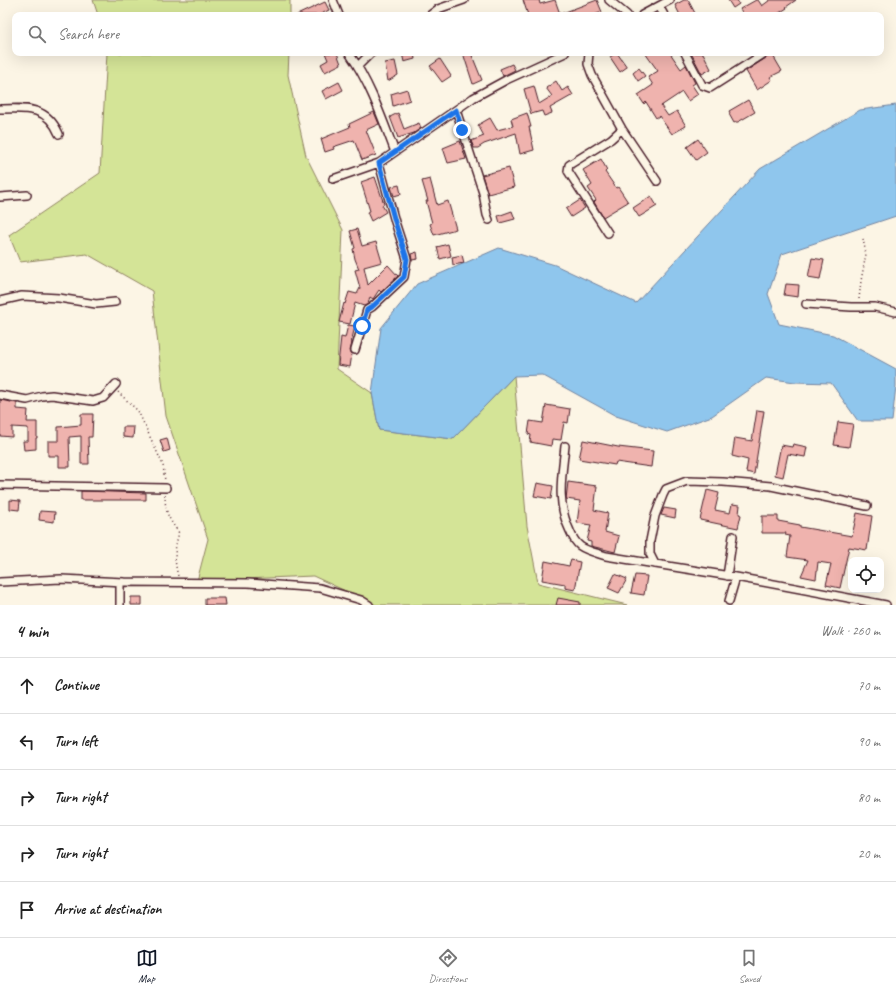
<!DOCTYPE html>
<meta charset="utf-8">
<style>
:root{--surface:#fff;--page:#f2f2f2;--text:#222;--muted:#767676;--line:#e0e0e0;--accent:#111827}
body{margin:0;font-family:Caveat,sans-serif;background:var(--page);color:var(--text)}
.controls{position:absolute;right:12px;bottom:12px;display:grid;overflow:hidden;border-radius:8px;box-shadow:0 4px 16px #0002}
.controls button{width:36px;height:36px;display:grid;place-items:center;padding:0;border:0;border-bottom:1px solid var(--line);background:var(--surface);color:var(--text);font:20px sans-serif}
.stop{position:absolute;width:12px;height:12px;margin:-9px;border:3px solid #1a73e8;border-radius:50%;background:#fff}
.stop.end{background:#1a73e8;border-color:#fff;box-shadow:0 1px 4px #0008}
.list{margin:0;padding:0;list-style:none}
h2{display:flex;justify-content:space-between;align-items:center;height:52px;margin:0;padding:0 16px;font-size:17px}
h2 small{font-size:13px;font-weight:400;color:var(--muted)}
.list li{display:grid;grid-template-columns:26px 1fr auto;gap:12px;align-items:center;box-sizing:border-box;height:56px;padding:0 16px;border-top:1px solid var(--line)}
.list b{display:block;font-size:15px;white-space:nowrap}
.list em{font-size:13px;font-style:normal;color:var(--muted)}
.icon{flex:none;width:22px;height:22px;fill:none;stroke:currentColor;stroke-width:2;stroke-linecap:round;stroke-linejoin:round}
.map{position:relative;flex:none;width:896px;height:605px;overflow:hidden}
.search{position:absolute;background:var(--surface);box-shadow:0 4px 16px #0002;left:12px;right:12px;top:12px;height:44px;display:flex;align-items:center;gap:10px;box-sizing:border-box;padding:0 14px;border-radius:8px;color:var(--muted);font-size:15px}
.sheet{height:332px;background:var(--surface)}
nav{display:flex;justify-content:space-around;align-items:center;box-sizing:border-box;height:56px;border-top:1px solid var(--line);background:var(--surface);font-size:11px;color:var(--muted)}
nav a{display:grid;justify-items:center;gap:2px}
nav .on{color:var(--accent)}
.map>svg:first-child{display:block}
.green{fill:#d4e497;stroke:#8f8261}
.water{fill:#8fc6ed;stroke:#73839f}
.building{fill:#efb3ae;stroke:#4a1f2b}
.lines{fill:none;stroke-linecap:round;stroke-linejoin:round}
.minor-casing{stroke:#4a1f2b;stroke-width:10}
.path{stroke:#4a1f2b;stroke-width:1.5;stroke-dasharray:1 3;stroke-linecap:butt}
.minor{stroke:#fcf5e5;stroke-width:7}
.route{stroke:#1a73e8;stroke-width:5}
</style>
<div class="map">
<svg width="896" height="605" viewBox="0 0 896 605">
<rect width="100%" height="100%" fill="#fcf5e5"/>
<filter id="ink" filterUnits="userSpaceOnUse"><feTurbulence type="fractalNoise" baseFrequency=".025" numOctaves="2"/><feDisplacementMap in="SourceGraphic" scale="8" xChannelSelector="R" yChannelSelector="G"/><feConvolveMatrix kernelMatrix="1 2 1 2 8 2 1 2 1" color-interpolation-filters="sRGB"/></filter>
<g filter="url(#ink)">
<path class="green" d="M93 0H290V15H98Z
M107 53H289L288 75 306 156 343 230 337 369 372 393 379 430 453 439 514 376 527 526 538 583 627 605H376L313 576 197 581 208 539 166 416 152 291 87 254 20 262 9 235 100 173Z"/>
<path class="water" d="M896 105V216L782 254 768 294 779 324 833 335 896 369V386L892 421H858L831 383 795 382 766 378 712 416 667 432 616 416 542 375 514 376 453 439 379 430 372 393 381 328 417 284 499 248 555 265 636 303 760 169 860 110Z"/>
<path class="building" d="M523 0H539L540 4 555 0 560 14 597 0 602 12 594 15H528Z
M684 0H688L696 15H680L675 5Z
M728 0H737L739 4 733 8Z
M756 0H758L762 6 770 0H796L786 7 787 8 776 15H744L740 9Z
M325 2 329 10 319 15H297Z
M325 53H337L341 64 325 72 321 64 328 60Z
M402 53H414L415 59 404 62Z
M463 53H471L482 80 473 84Z
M616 53H617L627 67 620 72 610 57Z
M645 53H670L681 69 686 65 695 83 692 85 698 94 688 101 682 92 661 106 668 116 677 111 686 126 672 134 659 116 656 118 646 102 644 104 638 95 653 85 648 77 658 71Z
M691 53H703L711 69 702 74Z
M772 54 782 71 770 77 772 80 757 90 746 71Z
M440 59 451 76 442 82 430 66Z
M395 61 398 75 388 81 385 63Z
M512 64 515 70 503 76 500 69Z
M639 68 645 76 638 81 633 73Z
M556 81 562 91 568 87 573 95 550 108 552 113 544 116 542 111 531 114 524 89 534 86 539 104 552 96 546 88Z
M339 82 343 90 326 99 322 91Z
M407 89 410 100 393 106 391 94Z
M748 100 755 112 738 122H736L734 123 729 114 730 113 729 111Z
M374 112 379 124 366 130 376 155 362 160 354 140 333 147 334 149 325 152 321 139 350 127 349 124Z
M398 113 404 129 419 123 421 128 414 133 398 138 390 117Z
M527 113 531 127H529L534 150 520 154 516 133 484 144 478 148H474L471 141 484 136 478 125 490 118 497 130 513 126 511 119Z
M698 139 707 152 696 160 687 147Z
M460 141 466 159 448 163 443 148Z
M601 159 607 170 605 172 616 188 618 187 628 202 603 217 594 202 596 200 588 188 592 185 583 170Z
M509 168 514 187 488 194 482 175Z
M375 177 384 204 382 205 386 212 371 221 367 212 370 211 361 182Z
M430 179 437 205 448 201 456 229 434 235 430 224 432 223 426 201H428L422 181Z
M399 185 401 194 394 196 391 187Z
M651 196 657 206 639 217 633 208Z
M580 200 585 208 571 217 566 209Z
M512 211 515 219 500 223 498 216Z
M357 229 362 246 376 242 382 262 364 267 368 285 388 265 398 276 381 292 379 290 373 299 370 297 368 304 364 306 355 303 350 324 339 322 344 303 345 304 349 292 357 294 360 288 355 270 359 269 355 259 353 249 355 248 350 231Z
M448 244 451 256 440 259 437 247Z
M417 252 418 259 412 260 411 254Z
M462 255 464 263 453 265 452 257Z
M812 258 824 260 820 279 808 277Z
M786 284 799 285 798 297 784 295Z
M348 325 355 326 351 343H352L350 351 352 354 350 367 338 365 341 337 345 338Z
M0 400 17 403V409L28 410 27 422H37V438H36V449L24 450 23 441H28V428L12 427V437L0 436Z
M546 405 570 409 568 423 564 422 561 440 552 439 551 446 530 442 531 435 528 434 530 421 543 423Z
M757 410 764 411 754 474 746 472 748 460 732 456 735 438 752 441Z
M81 414H93L92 437H88L89 464H81V436L69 437 70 467H59V456H48V441H58V427L81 425Z
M838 422 853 424 849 447 834 445Z
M123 427H134L133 438 123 437Z
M167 438 170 450 164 452 160 440Z
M583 440 618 447 653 451 651 467 616 462 615 465 579 459Z
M793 444 807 447 805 457 788 454 783 477 775 475 781 445 792 447Z
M568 482 597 486 594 510 608 513 605 532 619 536 615 552 591 546V542L587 541 591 525 577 523 580 501 566 499Z
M537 483 553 486 551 499 534 496Z
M707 490 719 493 715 510 730 513 732 504 740 505 739 514 741 515 738 528 700 520Z
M81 491 146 493V500H81Z
M10 500 20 501 19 510 10 509Z
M664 508 676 510 675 518 661 515Z
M40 511 55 512 54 522 39 520Z
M857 513 872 516 867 550 849 547 840 588 826 585 831 564 818 562 816 579 801 576 808 560 787 557 790 536 785 535 786 533H762V516H778V521L800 525V527L852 536Z
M571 560 580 562 575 590 565 588V584L542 580 545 561 569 566Z
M615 574 627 579 619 593 608 588Z
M635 575 647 576 644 595 631 593Z
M131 597H142V605H131Z
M205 598H225L226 605H205Z
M558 598 580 602V605H556Z"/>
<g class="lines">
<g class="minor-casing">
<path id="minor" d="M333 0 339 15
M609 0 627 15
M659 6 664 15
M430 15 438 9 464 0
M642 15 670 0
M349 53C370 83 382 118 395 152
M589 53 588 64 592 75 622 129 611 139 569 165 568 171 608 233
M685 53 702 85 710 88 765 53
M358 66 371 53
M0 109C26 108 47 106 59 134
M456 110 483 193 487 215 489 220
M622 129 657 181
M333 179 379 163 473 98 506 80 565 53
M0 197 27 195
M0 301 22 296 59 298 96 304 115 302
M806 304 851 307H875L896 312
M355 350 367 310 372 307 404 277 407 259 395 222 379 163
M0 395 27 400 42 396 52 395 93 401 103 398 116 384
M565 446C562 476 556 502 570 531 572 536 575 542 580 546 587 551 597 553 606 556L736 577 886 605
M0 485 166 488
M655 564 650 554V541L655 516 663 495 666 489 687 481 723 482 771 486 867 506
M727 576 733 536
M0 582 61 579 124 582 248 583 320 588 361 600 369 605
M120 582V605
M729 601 736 577"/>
</g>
<path class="path" d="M859 299 861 281 866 254 863 239
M118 392 138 411 163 465 165 481
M165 495C165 513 169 519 179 533 174 549 174 560 178 576"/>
<use href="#minor" class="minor"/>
</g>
</g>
<g class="lines" filter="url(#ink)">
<path class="route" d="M362 326 367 310 372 307 404 277 407 259 395 222 379 163 456 110 462 130"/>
</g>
</svg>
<div class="controls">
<button><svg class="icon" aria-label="locate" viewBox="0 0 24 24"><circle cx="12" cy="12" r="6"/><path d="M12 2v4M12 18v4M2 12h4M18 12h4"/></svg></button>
</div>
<div class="stop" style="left:362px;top:326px"></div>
<div class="stop end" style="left:462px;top:130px"></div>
<div class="search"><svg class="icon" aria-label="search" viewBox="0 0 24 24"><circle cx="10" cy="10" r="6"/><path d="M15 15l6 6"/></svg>Search here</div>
</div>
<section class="sheet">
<h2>4 min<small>Walk · 260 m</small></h2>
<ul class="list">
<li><svg class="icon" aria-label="ahead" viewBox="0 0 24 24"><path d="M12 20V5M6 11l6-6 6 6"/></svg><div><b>Continue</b></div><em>70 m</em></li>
<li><svg class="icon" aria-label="left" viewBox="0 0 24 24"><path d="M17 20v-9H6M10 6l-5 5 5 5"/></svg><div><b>Turn left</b></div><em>90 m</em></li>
<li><svg class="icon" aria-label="right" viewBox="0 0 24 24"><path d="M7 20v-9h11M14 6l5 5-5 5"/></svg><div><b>Turn right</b></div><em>80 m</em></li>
<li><svg class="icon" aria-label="right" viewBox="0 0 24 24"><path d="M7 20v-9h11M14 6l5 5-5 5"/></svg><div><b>Turn right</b></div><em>20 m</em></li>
<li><svg class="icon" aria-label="arrive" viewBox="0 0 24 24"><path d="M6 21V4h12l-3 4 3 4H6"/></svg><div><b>Arrive at destination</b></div></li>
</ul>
</section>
<nav>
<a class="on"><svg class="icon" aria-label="map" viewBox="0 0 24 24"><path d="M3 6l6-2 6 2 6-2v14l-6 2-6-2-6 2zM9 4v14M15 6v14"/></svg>Map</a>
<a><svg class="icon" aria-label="directions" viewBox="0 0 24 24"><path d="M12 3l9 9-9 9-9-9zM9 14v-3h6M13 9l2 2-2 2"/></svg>Directions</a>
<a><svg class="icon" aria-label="saved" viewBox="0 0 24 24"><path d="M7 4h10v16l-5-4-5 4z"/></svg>Saved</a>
</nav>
